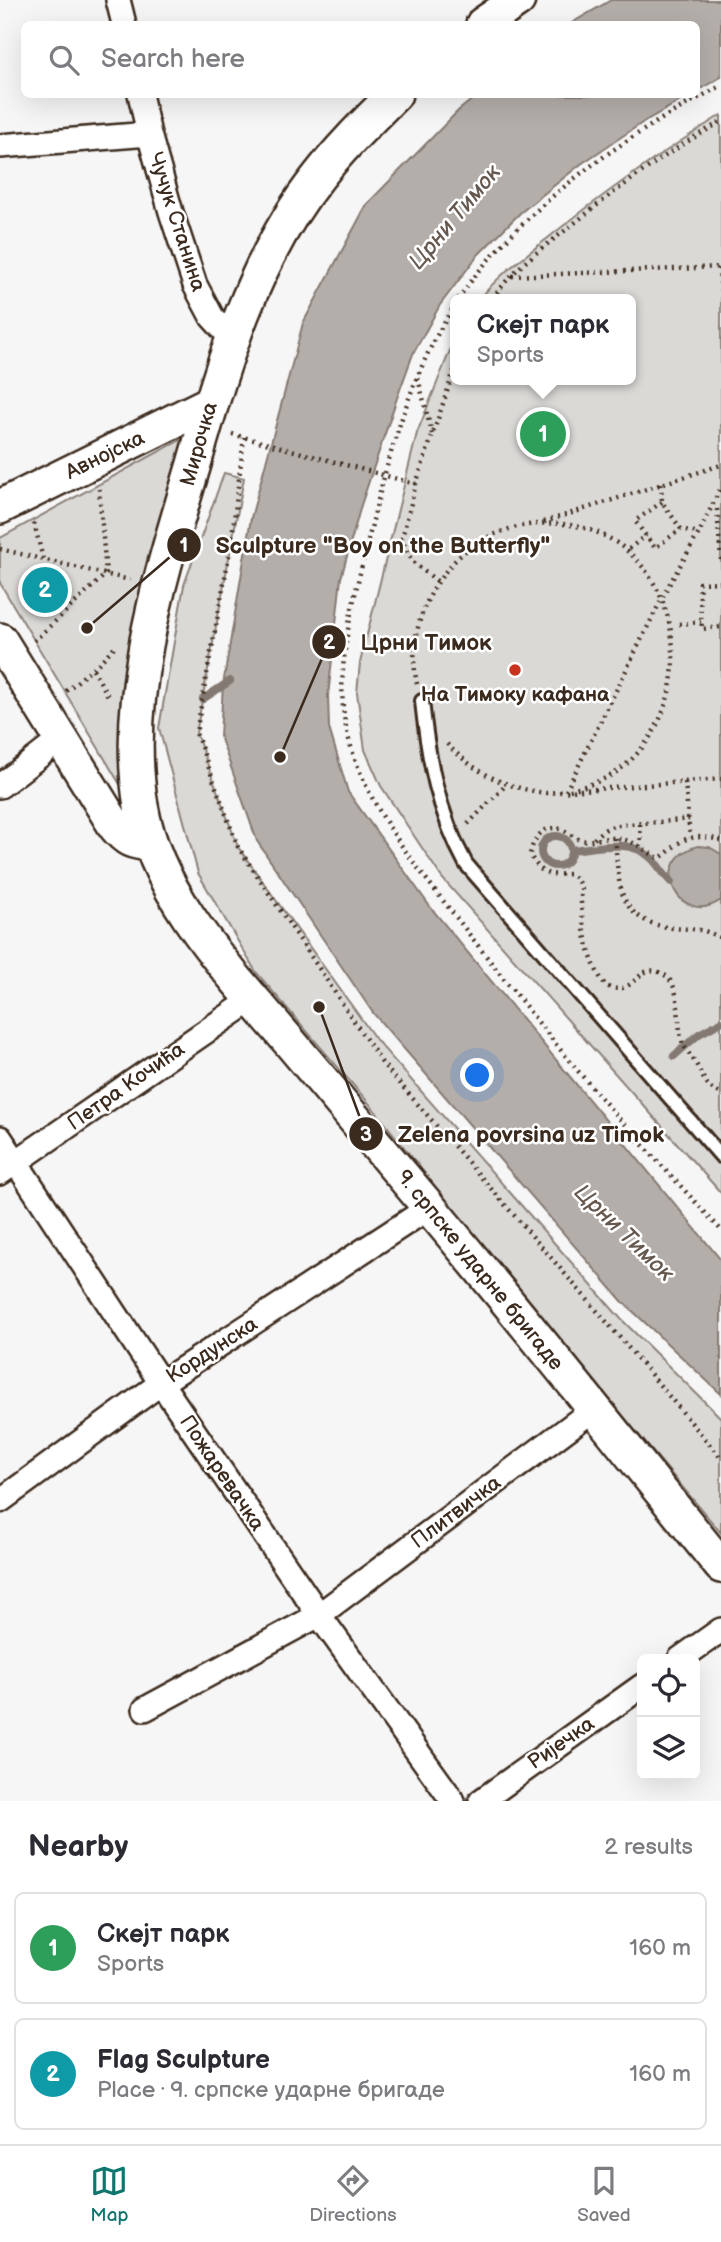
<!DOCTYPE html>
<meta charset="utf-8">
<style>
:root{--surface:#fff;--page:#f2f2f3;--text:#2b2b33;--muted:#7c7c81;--line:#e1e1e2;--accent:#0f766e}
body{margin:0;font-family:"Balsamiq Sans",sans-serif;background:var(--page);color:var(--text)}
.controls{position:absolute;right:21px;bottom:21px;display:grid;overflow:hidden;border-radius:10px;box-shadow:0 7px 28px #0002}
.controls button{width:63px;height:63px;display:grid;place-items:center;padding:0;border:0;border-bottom:2px solid var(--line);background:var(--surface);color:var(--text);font:35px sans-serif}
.you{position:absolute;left:478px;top:1076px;width:24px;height:24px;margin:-18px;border:5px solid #fff;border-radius:50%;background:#1a73e8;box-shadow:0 0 0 10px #1a73e833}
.badge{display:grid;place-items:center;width:46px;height:46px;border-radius:50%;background:var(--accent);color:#fff;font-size:23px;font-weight:700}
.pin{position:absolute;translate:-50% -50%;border:4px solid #fff;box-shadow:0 2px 7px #0006}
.popup{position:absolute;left:450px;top:294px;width:186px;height:91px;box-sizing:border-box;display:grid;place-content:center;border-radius:10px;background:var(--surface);filter:drop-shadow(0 2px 5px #0005);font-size:23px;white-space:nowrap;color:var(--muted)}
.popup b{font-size:26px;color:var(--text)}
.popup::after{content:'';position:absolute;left:50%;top:100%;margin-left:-14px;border:14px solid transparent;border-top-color:var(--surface)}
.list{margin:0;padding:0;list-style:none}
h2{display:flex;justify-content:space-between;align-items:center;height:91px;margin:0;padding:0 28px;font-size:30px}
h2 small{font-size:23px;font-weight:400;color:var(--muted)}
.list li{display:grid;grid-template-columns:46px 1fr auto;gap:21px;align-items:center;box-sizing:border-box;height:112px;margin:0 14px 14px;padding:0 14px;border:2px solid var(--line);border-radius:10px}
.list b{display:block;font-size:26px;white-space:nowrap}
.list p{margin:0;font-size:23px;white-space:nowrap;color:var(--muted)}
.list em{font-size:23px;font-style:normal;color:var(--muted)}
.icon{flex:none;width:38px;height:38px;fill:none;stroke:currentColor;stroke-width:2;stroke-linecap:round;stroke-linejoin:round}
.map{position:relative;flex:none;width:721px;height:1801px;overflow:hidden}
.search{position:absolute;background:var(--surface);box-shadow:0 7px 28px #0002;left:21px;right:21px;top:21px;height:77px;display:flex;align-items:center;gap:18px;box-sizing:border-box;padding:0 24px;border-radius:10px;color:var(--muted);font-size:26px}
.sheet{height:343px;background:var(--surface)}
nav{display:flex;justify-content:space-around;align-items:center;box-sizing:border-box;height:98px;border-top:2px solid var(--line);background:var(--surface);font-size:19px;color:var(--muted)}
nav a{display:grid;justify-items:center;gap:4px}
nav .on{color:var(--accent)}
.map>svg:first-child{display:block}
.green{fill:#dbd9d6;stroke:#8b827a;stroke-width:2}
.water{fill:#b4aeaa;stroke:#847972;stroke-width:2}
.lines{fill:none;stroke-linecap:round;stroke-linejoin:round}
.stream{stroke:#847972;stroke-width:8}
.lane-casing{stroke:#3b2a1e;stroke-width:18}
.street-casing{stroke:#3b2a1e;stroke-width:28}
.secondary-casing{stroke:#3b2a1e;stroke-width:38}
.path{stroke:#3b2a1e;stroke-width:4.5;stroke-dasharray:2 5;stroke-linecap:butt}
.lane{stroke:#fff;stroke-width:12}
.street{stroke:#fff;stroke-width:23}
.secondary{stroke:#fff;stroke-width:33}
.poi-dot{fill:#c8321e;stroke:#fff;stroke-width:2.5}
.labels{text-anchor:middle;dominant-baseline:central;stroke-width:5;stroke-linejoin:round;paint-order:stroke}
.street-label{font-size:21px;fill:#3b2a1e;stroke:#fff}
.poi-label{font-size:21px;font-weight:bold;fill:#3b2a1e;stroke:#fff}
.water-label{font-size:23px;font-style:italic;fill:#65584f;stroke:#fff}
.leader{fill:none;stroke:#3b2a1e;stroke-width:2.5}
.callout-dot{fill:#3b2a1e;stroke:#fff;stroke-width:2.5}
.mark-label{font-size:21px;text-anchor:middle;font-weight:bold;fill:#fff}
.callout-label{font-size:23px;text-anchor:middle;font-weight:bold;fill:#3b2a1e;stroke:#fff;stroke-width:5;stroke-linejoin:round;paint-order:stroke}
</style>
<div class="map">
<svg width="721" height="1801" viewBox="0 0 721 1801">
<rect width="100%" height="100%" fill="#f7f6f6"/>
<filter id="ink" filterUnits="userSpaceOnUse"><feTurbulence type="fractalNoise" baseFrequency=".0143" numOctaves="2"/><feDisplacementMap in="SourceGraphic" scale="14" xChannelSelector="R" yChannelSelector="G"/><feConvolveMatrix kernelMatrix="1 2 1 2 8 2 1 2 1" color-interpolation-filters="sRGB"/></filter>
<g filter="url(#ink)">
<path class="green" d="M721 115V1193L442 878 381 786 365 750 357 693 360 663 417 433 455 338 456 380H630V299H480C498 275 525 256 548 238 604 193 661 153 721 115Z
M184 438 169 501 124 791 0 583V538Z
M224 473 244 478 196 733 238 847 377 1041 621 1319 721 1418V1533L521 1295 372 1107 256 972 198 873 159 728 184 585Z"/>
<path class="water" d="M611 0H721V77L697 91 696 24H570Z
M478 95H691L645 121 581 164 520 213 478 255 440 305 413 354 397 398 361 505 341 578 328 696 329 728 348 792 431 908 721 1260V1394L623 1302 373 1013 257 841 220 736 223 685 251 518 303 323 367 204 459 110Z
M698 846 709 847 721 854V900C680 929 645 861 698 846Z"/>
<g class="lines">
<path class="stream" d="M203 699 230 681
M541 851a15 15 0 1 1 30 0a15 15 0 1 1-30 0Z
M571 850C597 848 629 838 650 857 658 864 663 874 671 882
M674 1056 699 1034 721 1022"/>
<g class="lane-casing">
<path id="lane" d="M422 701C428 758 438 813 466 864L721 1156"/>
</g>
<g class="street-casing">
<path id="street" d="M118 0 124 24
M140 94 149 134 171 212 195 285 212 317 233 340
M0 146 149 134
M0 786 60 740
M0 1138 161 1383 319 1615 453 1801
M0 1173 253 999
M0 1501 161 1383 430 1207
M680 1659 721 1630
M145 1709 319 1615 594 1409
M481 1801 642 1686"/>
</g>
<g class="secondary-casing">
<path id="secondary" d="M483 24 518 0
M395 94C368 121 341 147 318 177 253 259 222 365 194 464 162 572 122 693 141 806 156 896 231 973 288 1040 335 1096 382 1151 429 1207 528 1325 624 1446 721 1566
M0 507 210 403
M0 640 115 826C126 840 133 843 150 843"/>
</g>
<path class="path" d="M719 268 721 292
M512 276 721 267
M458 299C523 206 622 137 721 86
M493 299C511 270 540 250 567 229 616 190 666 152 721 122
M456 304C415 363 390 450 373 520 359 580 334 661 345 722 361 806 419 868 469 934 512 989 555 1045 601 1098 640 1143 681 1186 721 1230
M418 378 432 434
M232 434 416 484
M244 437 231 545 196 733 238 847 382 1063 605 1320 721 1458
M661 484 662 502 681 529 699 533
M662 502 635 521 655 548 681 529
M717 509 721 560
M544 522 721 465
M34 523 43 559
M0 549 130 580
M629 549 646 535
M437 581 416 565 409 556 402 538 416 484 456 365
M721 582 699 583 702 629 721 627
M679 624 701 622
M34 641 106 574 99 489
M93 669 108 696
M417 684C408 641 422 599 450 566 470 543 499 529 528 525 676 504 721 699 615 773 600 782 583 787 566 791
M66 691 100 662 116 645
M447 744C475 773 506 788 546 793L721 779
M685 782 690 838
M566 791 666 590 699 533 721 487
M468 824 506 785
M640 824 641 846
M615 838C619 885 616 921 673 928 695 930 700 927 721 938
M594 839C608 822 624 825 644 823 659 822 674 821 689 819
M721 840C709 837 693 835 682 841 673 846 668 854 659 858 642 850 636 840 615 838 604 837 592 842 582 840 574 839 570 833 563 830 544 822 532 840 530 855 543 876 547 875 570 874 575 877 578 880 580 886 583 892 580 896 581 902 582 928 590 966 606 986 637 999 636 959 663 974 684 986 675 1025 683 1044 686 1050 691 1056 695 1062 703 1076 705 1088 721 1093"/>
<use href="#lane" class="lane"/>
<use href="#street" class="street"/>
<use href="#secondary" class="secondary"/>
</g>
</g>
<circle class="poi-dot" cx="515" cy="670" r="7"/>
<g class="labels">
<g class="street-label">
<text transform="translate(177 222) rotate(72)">Чучук Станина</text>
<text transform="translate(199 444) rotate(-74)">Мирочка</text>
<text transform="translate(105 455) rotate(-26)">Авнојска</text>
<text transform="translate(126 1086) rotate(-35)">Петра Кочића</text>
<text transform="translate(480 1270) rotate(51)">9. српске ударне бригаде</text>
<text transform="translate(212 1350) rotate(-33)">Кордунска</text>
<text transform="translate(222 1473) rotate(56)">Пожаревачка</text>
<text transform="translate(456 1512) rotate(-37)">Плитвичка</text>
<text transform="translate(561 1743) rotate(-35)">Ријечка</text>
</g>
<g class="poi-label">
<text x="515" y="694">На Тимоку кафана</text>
</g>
<g class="water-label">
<text transform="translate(455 217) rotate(-50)">Црни Тимок</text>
<text transform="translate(624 1233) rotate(44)">Црни Тимок</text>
</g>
</g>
<path class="leader" d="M87 628L184 545M280 757L329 642M319 1007L366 1134"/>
<g class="callout-dot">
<circle cx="87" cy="628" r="7"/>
<circle cx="280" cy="757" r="7"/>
<circle cx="319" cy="1007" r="7"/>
<circle cx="184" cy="545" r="18"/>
<circle cx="329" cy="642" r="18"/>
<circle cx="366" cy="1134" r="18"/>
</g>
<g class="mark-label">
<text x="184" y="552">1</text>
<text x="329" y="649">2</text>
<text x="366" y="1141">3</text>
</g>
<g class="callout-label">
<text x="383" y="553">Sculpture "Boy on the Butterfly"</text>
<text x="426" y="650">Црни Тимок</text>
<text x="531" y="1142">Zelena povrsina uz Timok</text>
</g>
</svg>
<div class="controls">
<button><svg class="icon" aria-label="locate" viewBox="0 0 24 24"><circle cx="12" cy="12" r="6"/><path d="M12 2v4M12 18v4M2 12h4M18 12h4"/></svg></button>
<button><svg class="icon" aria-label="layers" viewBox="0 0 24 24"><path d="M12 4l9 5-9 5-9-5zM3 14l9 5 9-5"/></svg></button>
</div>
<div class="you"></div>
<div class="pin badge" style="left:543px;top:434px;background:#2e9e5b">1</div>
<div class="popup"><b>Скејт парк</b>Sports</div>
<div class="pin badge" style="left:45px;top:590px;background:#0f9aa8">2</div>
<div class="search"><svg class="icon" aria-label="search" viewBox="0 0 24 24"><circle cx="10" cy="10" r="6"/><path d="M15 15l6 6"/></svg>Search here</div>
</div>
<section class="sheet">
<h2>Nearby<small>2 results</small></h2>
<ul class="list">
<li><span class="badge" style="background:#2e9e5b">1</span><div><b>Скејт парк</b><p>Sports</p></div><em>160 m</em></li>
<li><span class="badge" style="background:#0f9aa8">2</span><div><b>Flag Sculpture</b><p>Place · 9. српске ударне бригаде</p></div><em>160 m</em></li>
</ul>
</section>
<nav>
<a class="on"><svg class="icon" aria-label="map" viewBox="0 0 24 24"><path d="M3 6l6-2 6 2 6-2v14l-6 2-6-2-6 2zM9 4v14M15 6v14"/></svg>Map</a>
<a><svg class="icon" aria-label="directions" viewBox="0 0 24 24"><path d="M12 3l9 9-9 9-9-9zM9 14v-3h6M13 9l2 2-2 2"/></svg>Directions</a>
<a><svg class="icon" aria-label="saved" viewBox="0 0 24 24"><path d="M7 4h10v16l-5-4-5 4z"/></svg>Saved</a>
</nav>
